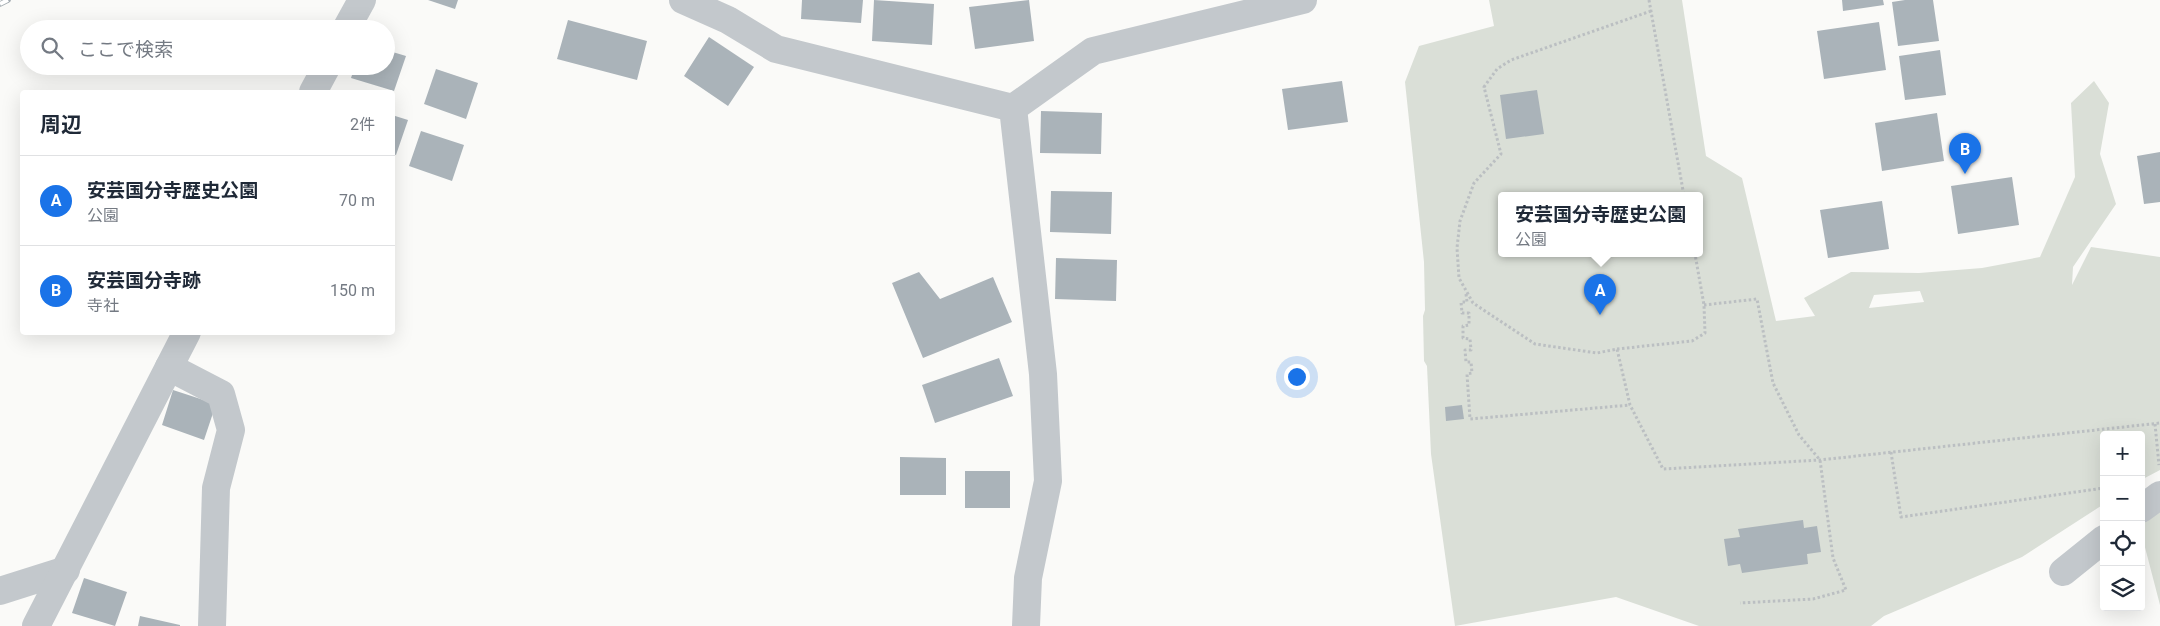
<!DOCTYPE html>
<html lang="ja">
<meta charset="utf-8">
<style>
:root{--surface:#fff;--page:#f2f2f3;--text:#1f2937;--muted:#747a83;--line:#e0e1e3;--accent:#1a73e8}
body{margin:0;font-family:Roboto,"Noto Sans JP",sans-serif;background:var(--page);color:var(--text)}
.controls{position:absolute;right:15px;bottom:15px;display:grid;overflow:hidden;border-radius:5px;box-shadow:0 5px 20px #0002}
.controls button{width:45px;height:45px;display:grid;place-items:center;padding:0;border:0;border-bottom:1px solid var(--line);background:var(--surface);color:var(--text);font:25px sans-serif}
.you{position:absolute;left:1296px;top:376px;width:18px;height:18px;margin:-12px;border:4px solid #fff;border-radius:50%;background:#1a73e8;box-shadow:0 0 0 8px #1a73e833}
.badge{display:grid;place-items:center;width:32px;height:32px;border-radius:50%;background:var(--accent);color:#fff;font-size:16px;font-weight:700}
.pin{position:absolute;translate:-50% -41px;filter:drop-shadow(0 1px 2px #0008)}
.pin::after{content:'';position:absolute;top:26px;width:18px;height:15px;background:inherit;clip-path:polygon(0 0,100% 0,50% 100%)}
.popup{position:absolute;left:1498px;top:192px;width:205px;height:65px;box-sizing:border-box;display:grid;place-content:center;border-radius:5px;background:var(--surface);filter:drop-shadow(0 1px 4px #0005);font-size:16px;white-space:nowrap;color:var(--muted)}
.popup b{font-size:19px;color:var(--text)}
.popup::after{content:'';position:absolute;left:50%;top:100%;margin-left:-10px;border:10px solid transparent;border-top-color:var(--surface)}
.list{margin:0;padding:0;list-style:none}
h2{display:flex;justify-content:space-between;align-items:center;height:65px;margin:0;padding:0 20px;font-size:21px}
h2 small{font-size:16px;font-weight:400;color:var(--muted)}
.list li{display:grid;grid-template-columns:32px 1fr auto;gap:15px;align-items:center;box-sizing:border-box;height:90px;padding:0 20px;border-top:1px solid var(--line)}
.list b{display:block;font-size:19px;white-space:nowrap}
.list p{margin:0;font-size:16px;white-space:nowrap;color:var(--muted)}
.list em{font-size:16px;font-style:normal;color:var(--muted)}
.icon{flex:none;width:28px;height:28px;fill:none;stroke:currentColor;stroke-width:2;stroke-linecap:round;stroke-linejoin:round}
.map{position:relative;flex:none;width:2160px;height:626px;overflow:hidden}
.search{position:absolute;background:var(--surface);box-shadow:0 5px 20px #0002;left:20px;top:20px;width:375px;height:55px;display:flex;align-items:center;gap:12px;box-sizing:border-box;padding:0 18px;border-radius:28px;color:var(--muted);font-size:19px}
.panel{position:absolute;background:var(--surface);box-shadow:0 5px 20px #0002;left:20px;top:90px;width:375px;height:245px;border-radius:5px}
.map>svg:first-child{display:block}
.green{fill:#dadfd7;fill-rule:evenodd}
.building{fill:#aab3b9}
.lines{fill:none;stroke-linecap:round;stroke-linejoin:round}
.path{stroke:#bbbfc2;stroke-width:3;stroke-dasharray:2.5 2.5;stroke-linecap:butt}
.minor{stroke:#c3c8cc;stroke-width:28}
.tertiary{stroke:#c3c8cc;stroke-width:28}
.rail-casing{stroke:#a2aab0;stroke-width:5.5}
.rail{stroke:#fff;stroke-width:4;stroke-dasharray:11;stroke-linecap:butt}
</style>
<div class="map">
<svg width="2160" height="626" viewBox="0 0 2160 626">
<rect width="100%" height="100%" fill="#fafaf8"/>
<path class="green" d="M1489 0H1682L1706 156 1742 178 1776 321 1815 316 1804 298 1851 272 1919 273 1982 268 2040 257 2075 177 2071 103 2094 81 2109 103 2100 154 2116 204 2073 267 2072 285 2091 247 2160 257V470L2141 480V435H2104V504L2022 557 1884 616 1871 626H1699L1616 597 1455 626 1431 454 1427 366 1424 361 1423 316 1425 310 1424 262 1405 82 1419 46 1494 26ZM1501 196H1699V254H1501ZM1920 291 1924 302 1869 308 1874 295Z
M2160 493V605L2141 532V504Z"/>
<path class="building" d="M428 0H458L455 9Z
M802 0H863L861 23 801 19Z
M874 0 934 4 932 45 872 41Z
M1029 0 1034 41 975 49 969 7Z
M1842 0H1883L1884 5 1843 11Z
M1905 0H1933L1939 41 1898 46 1892 2Z
M568 20 647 41 637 80 557 59Z
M1879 22 1886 70 1824 79 1817 31Z
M709 37 754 67 728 106 684 76Z
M386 50 406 56 394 91 351 78 355 66H386Z
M1940 50 1946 95 1905 100 1899 56Z
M436 69 478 83 466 119 424 104Z
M1342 81 1348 122 1288 130 1282 89Z
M1537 90 1544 134 1506 139 1500 95Z
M1041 111 1102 113 1101 154 1040 153Z
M1937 113 1944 161 1882 171 1875 123Z
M392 115 408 120 396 155 392 154Z
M421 131 464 145 452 181 409 166Z
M2160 152V202L2144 204 2137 156Z
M2012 177 2019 225 1958 234 1951 186Z
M1051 191 1112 192 1111 234 1050 232Z
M1882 201 1889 249 1828 258 1820 210Z
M1056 258 1117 260 1116 301 1055 299Z
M919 272 940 299 993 277 1012 322 923 358 892 283Z
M999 358 1013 396 935 423 922 385Z
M173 390 216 404 204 440 162 425Z
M1462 405 1464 419 1446 421 1445 407Z
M900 457 946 458V495H900Z
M965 471H1010V508H965Z
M1803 520 1804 528 1817 526 1821 552 1807 554 1808 564 1742 573 1740 564 1728 566 1724 539 1740 537 1738 529Z
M84 578 127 592 115 626 72 613Z
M140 616 180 625V626H138Z"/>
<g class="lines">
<path class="path" d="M1649 0 1684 196
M1651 11 1511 60 1497 69 1484 87 1501 154 1474 183 1460 221 1457 248 1459 278 1473 303 1535 344 1597 353 1617 349 1630 405 1663 469 1820 460 2160 423
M1466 294 1467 302H1461L1462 313H1469V325L1463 326V338L1470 339 1471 350H1465L1466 362H1471L1472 373 1467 374 1470 419 1630 405
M1704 305 1757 299 1773 383 1799 435 1820 460 1833 558 1846 590 1813 599 1740 603
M1617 349 1692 341 1705 333 1704 305 1695 254
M2155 424 2159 465
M1891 452 1901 517 2104 488"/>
<path class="minor" d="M683 0 728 20 776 49 1013 108 1093 51 1303 0
M1013 108 1043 374 1048 481 1028 578 1026 626
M169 367 221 394 231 430 216 488 212 626
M2141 509 2160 495
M2063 572 2104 539
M0 591 66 570"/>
<path class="tertiary" d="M346 29 362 0
M313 92 327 66
M36 626 187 332"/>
<g class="rail-casing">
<path id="rail" d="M0 4 8 0"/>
</g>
<use href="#rail" class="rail"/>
</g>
</svg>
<div class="controls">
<button>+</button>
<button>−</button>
<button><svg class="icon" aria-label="locate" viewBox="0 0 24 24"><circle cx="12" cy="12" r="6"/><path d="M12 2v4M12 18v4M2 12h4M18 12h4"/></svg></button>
<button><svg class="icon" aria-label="layers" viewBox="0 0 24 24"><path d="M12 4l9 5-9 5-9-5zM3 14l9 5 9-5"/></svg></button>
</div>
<div class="you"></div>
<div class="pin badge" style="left:1600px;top:315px">A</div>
<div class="popup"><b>安芸国分寺歴史公園</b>公園</div>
<div class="pin badge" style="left:1965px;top:174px">B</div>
<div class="search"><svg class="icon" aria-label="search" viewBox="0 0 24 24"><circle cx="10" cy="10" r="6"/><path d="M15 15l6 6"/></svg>ここで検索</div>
<section class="panel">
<h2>周辺<small>2件</small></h2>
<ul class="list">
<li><span class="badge">A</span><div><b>安芸国分寺歴史公園</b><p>公園</p></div><em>70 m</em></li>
<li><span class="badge">B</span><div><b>安芸国分寺跡</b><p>寺社</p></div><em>150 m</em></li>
</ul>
</section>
</div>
